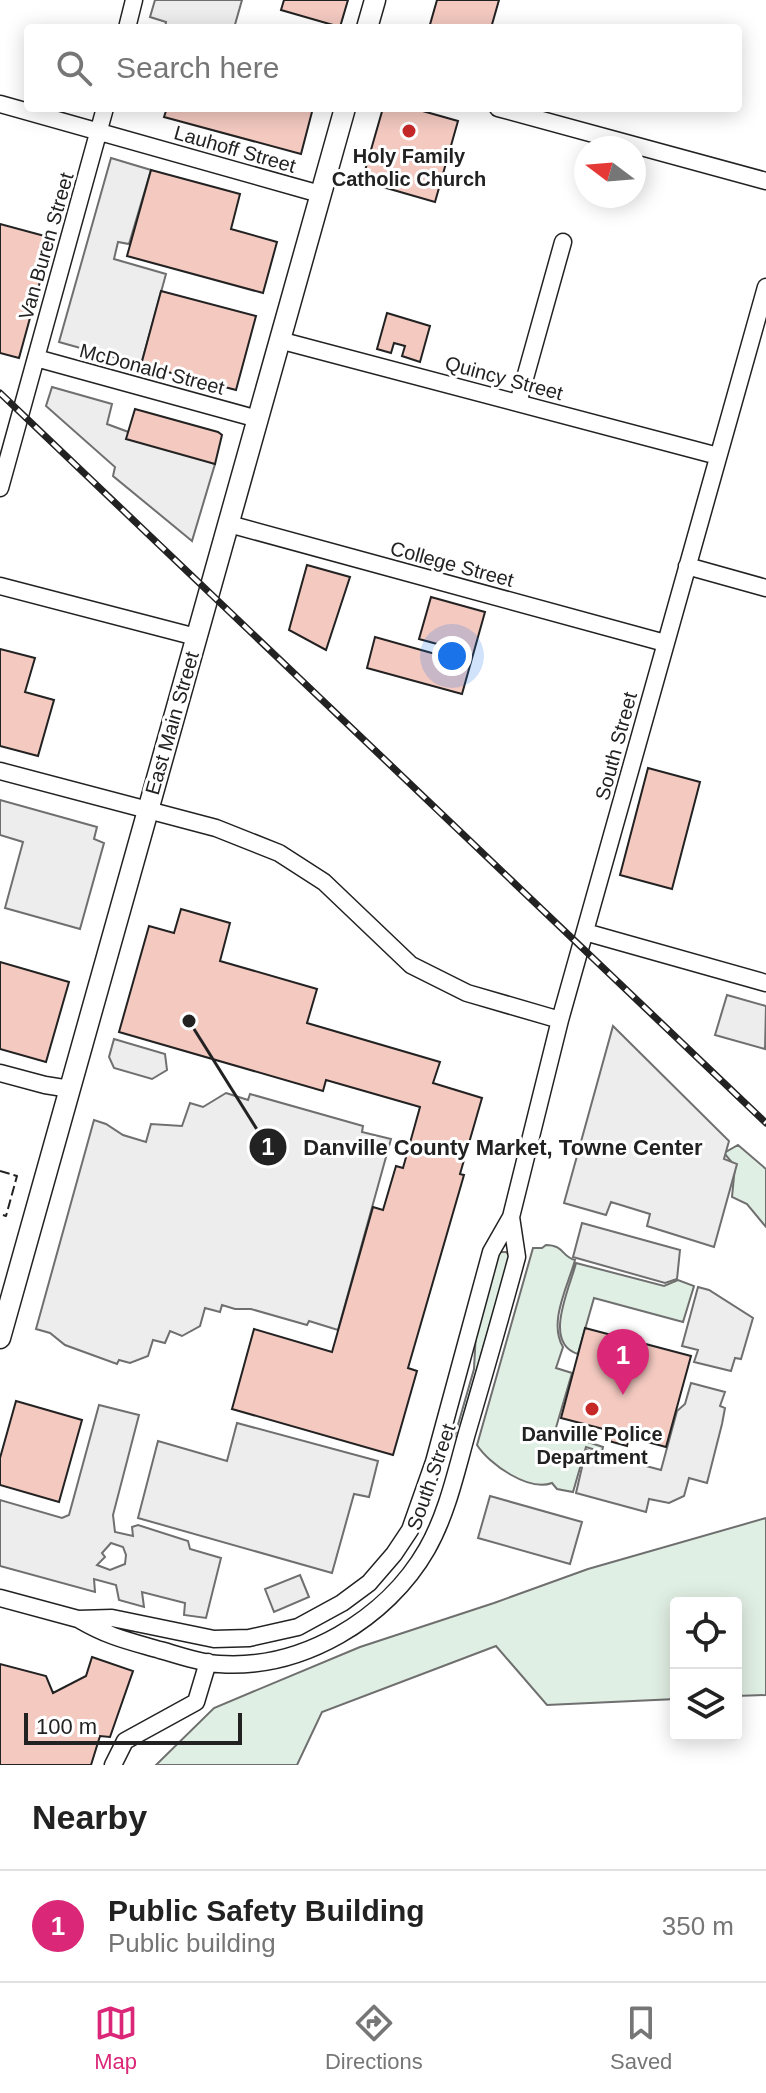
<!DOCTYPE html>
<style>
:root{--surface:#fff;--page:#f6f6f6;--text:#222;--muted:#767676;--line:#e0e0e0;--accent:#db2777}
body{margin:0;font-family:Helvetica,sans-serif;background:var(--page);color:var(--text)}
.controls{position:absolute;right:24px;bottom:24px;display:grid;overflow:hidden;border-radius:8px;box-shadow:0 4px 20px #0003}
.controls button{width:72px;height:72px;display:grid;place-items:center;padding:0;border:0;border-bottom:2px solid var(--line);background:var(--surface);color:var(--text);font:40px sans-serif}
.compass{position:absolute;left:574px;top:136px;width:72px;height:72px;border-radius:50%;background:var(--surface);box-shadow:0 4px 20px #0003;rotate:286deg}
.scale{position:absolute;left:24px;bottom:20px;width:218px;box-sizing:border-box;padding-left:8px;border:4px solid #222;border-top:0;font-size:22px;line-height:28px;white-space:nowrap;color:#222;-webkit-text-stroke:6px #fff;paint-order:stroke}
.you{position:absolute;left:452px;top:656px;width:28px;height:28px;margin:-20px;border:6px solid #fff;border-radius:50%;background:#1a73e8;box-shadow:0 0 0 12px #1a73e833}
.badge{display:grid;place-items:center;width:52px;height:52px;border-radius:50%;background:var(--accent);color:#fff;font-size:26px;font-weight:700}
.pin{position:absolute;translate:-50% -66px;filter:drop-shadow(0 2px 4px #0008)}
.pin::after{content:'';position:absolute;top:42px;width:28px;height:24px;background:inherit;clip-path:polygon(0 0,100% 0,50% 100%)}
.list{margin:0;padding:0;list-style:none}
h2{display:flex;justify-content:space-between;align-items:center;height:104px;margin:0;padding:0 32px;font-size:34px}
h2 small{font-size:26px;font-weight:400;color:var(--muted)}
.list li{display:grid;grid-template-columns:52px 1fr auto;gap:24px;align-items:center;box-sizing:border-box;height:112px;padding:0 32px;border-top:2px solid var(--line)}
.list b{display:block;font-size:30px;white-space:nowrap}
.list p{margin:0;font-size:26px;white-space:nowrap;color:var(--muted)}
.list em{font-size:26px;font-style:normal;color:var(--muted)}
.icon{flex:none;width:44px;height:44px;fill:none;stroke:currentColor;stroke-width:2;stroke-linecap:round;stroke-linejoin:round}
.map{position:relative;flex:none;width:766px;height:1765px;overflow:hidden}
.search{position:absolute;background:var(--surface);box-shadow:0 4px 20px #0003;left:24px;right:24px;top:24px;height:88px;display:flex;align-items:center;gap:20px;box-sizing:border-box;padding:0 28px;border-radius:8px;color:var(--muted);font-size:30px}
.sheet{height:216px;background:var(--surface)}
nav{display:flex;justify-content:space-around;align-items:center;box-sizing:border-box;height:112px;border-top:2px solid var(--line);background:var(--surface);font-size:22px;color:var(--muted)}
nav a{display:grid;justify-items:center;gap:4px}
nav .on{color:var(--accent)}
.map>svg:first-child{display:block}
.green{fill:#e0efe3;stroke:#6f6f6f;stroke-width:2}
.parking{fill:#ededed;stroke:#6f6f6f;stroke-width:2;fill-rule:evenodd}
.building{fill:#f3c9c0;stroke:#222;stroke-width:2}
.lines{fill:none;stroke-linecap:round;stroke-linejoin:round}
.minor-casing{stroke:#222;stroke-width:19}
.major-casing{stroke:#222;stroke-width:23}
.minor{stroke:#fff;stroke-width:16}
.major{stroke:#fff;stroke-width:20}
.rail-casing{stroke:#222;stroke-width:7}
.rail{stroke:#fff;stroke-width:4;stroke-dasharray:12;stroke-linecap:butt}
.fence{stroke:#222;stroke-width:2;stroke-dasharray:10 4;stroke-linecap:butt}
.poi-dot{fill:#c62828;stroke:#fff;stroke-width:3}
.labels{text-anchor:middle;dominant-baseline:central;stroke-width:6;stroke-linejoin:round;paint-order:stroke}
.street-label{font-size:20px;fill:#222;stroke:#fff}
.poi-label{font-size:20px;font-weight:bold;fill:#222;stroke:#fff}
.leader{fill:none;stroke:#222;stroke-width:3}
.callout-dot{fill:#222;stroke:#fff;stroke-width:3}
.mark-label{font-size:24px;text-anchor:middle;font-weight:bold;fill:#fff}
.callout-label{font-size:22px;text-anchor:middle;font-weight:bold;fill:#222;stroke:#fff;stroke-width:6;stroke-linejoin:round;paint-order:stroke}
</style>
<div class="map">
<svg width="766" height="1765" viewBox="0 0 766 1765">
<rect width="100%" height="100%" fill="#fff"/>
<path class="green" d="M738 1145 766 1169V1227L747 1204 732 1197 735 1166 724 1153Z
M546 1245C564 1245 562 1257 575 1260 568 1286 548 1322 563 1347L556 1368 572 1373 555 1431 603 1447 602 1452 586 1447 573 1492 557 1489 552 1483C529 1492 489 1464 477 1445L533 1248H542Z
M501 1252H506L510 1256 457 1438 455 1435 474 1369 476 1331 497 1255Z
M576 1263 664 1286 678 1280 694 1286 683 1322 594 1298 578 1354C542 1343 570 1288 576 1263Z
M766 1518V1695L736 1696V1603H676V1699L547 1705 496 1646 322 1712 297 1765H156L214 1708 360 1647 494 1603 588 1569Z"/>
<path class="parking" d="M155 0H242L234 28H165L166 22 150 17Z
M111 158 151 170 129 244 118 242 114 259 166 274 141 365 59 342Z
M52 387 112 404 107 424 215 464 192 541 113 476 115 467 46 406Z
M0 800 97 827 94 839 104 843 80 929 5 908 23 842 0 835Z
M727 995 766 1006 765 1049 715 1035Z
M613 1026 729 1141 724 1159 737 1164 714 1247 647 1226 650 1214 611 1202 606 1215 564 1203Z
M114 1039 165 1054 167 1070 152 1079 114 1068 109 1057Z
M226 1093 248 1100 250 1094 363 1126 362 1132 391 1139 338 1330 309 1321 307 1325 251 1309H235L222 1305 220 1312 205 1308 200 1326 182 1336 170 1331 165 1343 153 1340 148 1356 130 1363 119 1360 117 1364 65 1345 50 1333 36 1329 94 1120 106 1124 123 1135 146 1142 151 1124 182 1126 190 1103 203 1107Z
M582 1223 680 1250 677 1279 665 1283 573 1257Z
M698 1287 709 1290 753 1318 741 1359 735 1358 731 1371 694 1362 698 1350 682 1346Z
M691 1383 725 1392 720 1406 725 1408 722 1424 707 1483 689 1478 684 1496 669 1503 649 1499 646 1512 576 1493 586 1450 661 1470 677 1411 685 1404Z
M99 1405 139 1415 113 1515 115 1532 133 1536 132 1527 138 1525 188 1541 190 1549 221 1558 206 1618 184 1615 185 1603 142 1592 144 1607 119 1600 116 1585 94 1579 95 1592 0 1566V1500L62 1518 69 1515ZM111 1543 123 1547 126 1555 125 1564 110 1570 97 1565 105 1557 102 1553Z
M237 1423 378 1461 369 1497 354 1494 332 1573 138 1518 158 1441 227 1461Z
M490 1496 582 1522 570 1564 478 1538Z
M300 1575 309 1597 274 1612 265 1589Z"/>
<path class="building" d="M284 0H348L340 27 281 10Z
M437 0H499L491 28H429Z
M167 108H313L301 154 164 117Z
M383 108H412L458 121 435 202 362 181Z
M151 170 240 194 231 229 277 242 263 293 127 256Z
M0 224 52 238 19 358 0 353Z
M161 291 256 316 236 390 141 365Z
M387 313 430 326 420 362 402 356 405 346 394 343 391 353 377 349Z
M135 409 218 432 222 435 215 464 126 439Z
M307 565 350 577 326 650 289 630Z
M431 597 485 612 462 694 367 668 375 637 446 657 448 647 419 639Z
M0 649 35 658 25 692 54 700 38 756 0 746Z
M648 768 700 782 672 889 620 875Z
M181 909 230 923 220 961 317 989 307 1023 440 1062 433 1083 482 1098 460 1174 464 1175 408 1368 417 1371 393 1455 232 1409 254 1329 332 1352 373 1207 383 1210 396 1166 403 1168 420 1107 326 1080 323 1091 119 1032 149 926 174 933Z
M0 962 69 982 46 1062 0 1049Z
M585 1328 691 1356 666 1447 629 1437 627 1446 609 1441 611 1431 561 1418Z
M16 1401 82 1420 59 1502 0 1485V1458Z
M92 1657 133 1671 110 1737 100 1736 91 1765H0V1664L46 1676 53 1693 86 1676Z"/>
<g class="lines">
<g class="minor-casing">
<path id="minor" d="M127 28 134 0
M0 104 320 194
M498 108 766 181
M279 340 718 456
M36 358 258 419
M518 403 563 242
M0 488 105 108
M229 524 665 643
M687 566 766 588
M0 586 196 637
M0 771 216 828 279 853 324 882 411 965 467 993 560 1020
M585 932 766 983
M0 1073 45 1085 70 1089
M0 1598 78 1619 112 1618 214 1639 249 1638 298 1627 342 1603 369 1583 394 1554 410 1530 434 1462 491 1252 511 1217 560 1020 766 287
M80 1620C109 1637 129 1641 160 1650 179 1655 200 1663 219 1664 302 1670 387 1619 427 1549 447 1514 456 1472 467 1433 484 1375 501 1316 517 1257L511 1217
M113 1765 125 1741 196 1702 208 1662"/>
</g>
<g class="major-casing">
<path id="major" d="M367 28 375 0
M0 1338 345 108"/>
</g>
<use href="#minor" class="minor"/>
<use href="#major" class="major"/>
<g class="rail-casing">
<path id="rail" d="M0 393 766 1123"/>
</g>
<use href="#rail" class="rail"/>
<path class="fence" d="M0 1171 17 1176 6 1216 3 1215"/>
</g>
<g class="poi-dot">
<circle cx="409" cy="131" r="8"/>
<circle cx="592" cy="1409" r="8"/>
</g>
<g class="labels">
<g class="street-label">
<text transform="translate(235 149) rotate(16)">Lauhoff Street</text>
<text transform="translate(46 246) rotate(-74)">Van Buren Street</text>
<text transform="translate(152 369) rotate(15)">McDonald Street</text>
<text transform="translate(504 378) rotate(15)">Quincy Street</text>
<text transform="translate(452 564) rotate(15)">College Street</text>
<text transform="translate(172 723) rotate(-74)">East Main Street</text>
<text transform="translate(616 746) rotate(-75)">South Street</text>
<text transform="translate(431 1477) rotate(-71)">South Street</text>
</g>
<g class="poi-label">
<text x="409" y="156">Holy Family<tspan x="409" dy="23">Catholic Church</tspan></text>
<text x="592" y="1434">Danville Police<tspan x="592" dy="23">Department</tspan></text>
</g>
</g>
<path class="leader" d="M189 1021L268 1147"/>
<g class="callout-dot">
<circle cx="189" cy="1021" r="8"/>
<circle cx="268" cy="1147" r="20"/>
</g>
<g class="mark-label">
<text x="268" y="1155">1</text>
</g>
<g class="callout-label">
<text x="503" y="1155">Danville County Market, Towne Center</text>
</g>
</svg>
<div class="controls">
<button><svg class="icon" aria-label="locate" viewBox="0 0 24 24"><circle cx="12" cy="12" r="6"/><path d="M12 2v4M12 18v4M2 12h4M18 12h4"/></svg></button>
<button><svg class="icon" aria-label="layers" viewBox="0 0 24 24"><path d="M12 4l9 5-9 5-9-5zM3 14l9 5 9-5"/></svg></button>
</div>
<svg class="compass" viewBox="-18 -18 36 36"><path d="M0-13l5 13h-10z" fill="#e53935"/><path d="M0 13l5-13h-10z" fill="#767676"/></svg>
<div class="scale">100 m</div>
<div class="you"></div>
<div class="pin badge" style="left:623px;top:1395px">1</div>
<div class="search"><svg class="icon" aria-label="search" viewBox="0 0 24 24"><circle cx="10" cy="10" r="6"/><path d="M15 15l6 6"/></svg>Search here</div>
</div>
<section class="sheet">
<h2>Nearby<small></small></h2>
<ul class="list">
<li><span class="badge">1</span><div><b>Public Safety Building</b><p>Public building</p></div><em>350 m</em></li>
</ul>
</section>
<nav>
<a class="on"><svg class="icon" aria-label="map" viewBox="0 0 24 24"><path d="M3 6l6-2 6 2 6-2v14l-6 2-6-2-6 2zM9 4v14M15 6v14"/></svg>Map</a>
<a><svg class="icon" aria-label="directions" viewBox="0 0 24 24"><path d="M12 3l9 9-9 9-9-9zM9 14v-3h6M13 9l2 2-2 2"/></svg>Directions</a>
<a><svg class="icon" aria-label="saved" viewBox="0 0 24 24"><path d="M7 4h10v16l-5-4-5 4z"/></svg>Saved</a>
</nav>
